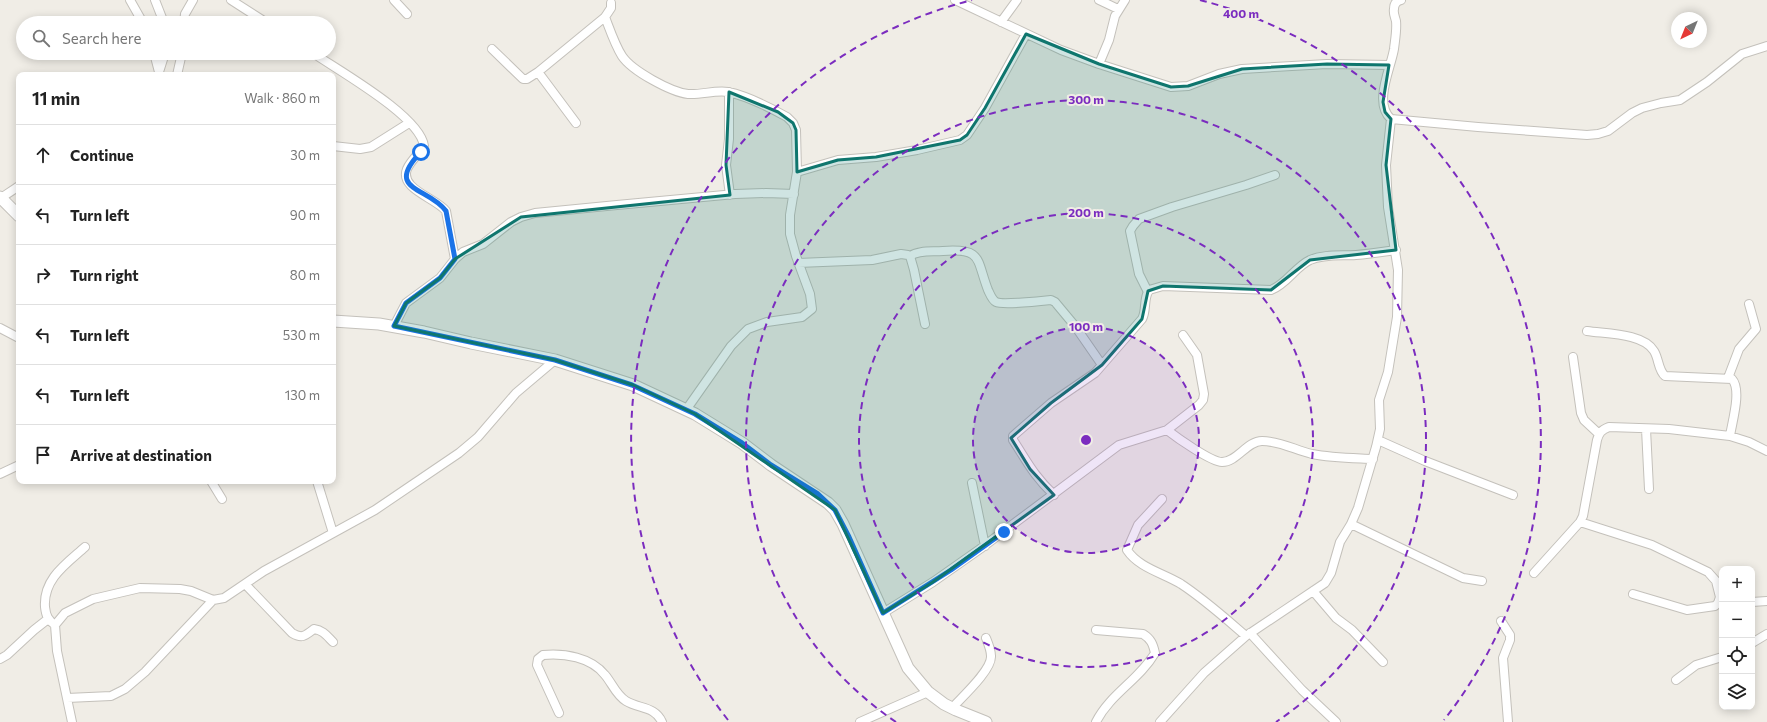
<!DOCTYPE html>
<meta charset="utf-8">
<style>
:root{--surface:#fff;--page:#f6f6f6;--text:#222;--muted:#767676;--line:#e0e0e0}
body{margin:0;font-family:Commissioner,sans-serif;background:var(--page);color:var(--text)}
.controls{position:absolute;right:12px;bottom:12px;display:grid;overflow:hidden;border-radius:8px;box-shadow:0 2px 10px #0003}
.controls button{width:36px;height:36px;display:grid;place-items:center;padding:0;border:0;border-bottom:1px solid var(--line);background:var(--surface);color:var(--text);font:20px sans-serif}
.compass{position:absolute;left:1671px;top:12px;width:36px;height:36px;border-radius:50%;background:var(--surface);box-shadow:0 2px 10px #0003;rotate:223deg}
.stop{position:absolute;width:12px;height:12px;margin:-9px;border:3px solid #1a73e8;border-radius:50%;background:#fff}
.stop.end{background:#1a73e8;border-color:#fff;box-shadow:0 1px 4px #0008}
.list{margin:0;padding:0;list-style:none}
h2{display:flex;justify-content:space-between;align-items:center;height:52px;margin:0;padding:0 16px;font-size:17px}
h2 small{font-size:13px;font-weight:400;color:var(--muted)}
.list li{display:grid;grid-template-columns:26px 1fr auto;gap:12px;align-items:center;box-sizing:border-box;height:60px;padding:0 16px;border-top:1px solid var(--line)}
.list b{display:block;font-size:15px;white-space:nowrap}
.list em{font-size:13px;font-style:normal;color:var(--muted)}
.icon{flex:none;width:22px;height:22px;fill:none;stroke:currentColor;stroke-width:2;stroke-linecap:round;stroke-linejoin:round}
.map{position:relative;flex:none;width:1767px;height:722px;overflow:hidden}
.search{position:absolute;background:var(--surface);box-shadow:0 2px 10px #0003;left:16px;top:16px;width:320px;height:44px;display:flex;align-items:center;gap:10px;box-sizing:border-box;padding:0 14px;border-radius:22px;color:var(--muted);font-size:15px}
.panel{position:absolute;background:var(--surface);box-shadow:0 2px 10px #0003;left:16px;top:72px;width:320px;height:412px;border-radius:8px}
.map>svg:first-child{display:block}
.lines{fill:none;stroke-linecap:round;stroke-linejoin:round}
.street-casing{stroke:#c4c1bb;stroke-width:10}
.secondary-casing{stroke:#c4c1bb;stroke-width:13}
.street{stroke:#fff;stroke-width:8}
.secondary{stroke:#fff;stroke-width:11}
.route{stroke:#1a73e8;stroke-width:5}
.marked{fill:#0f766e;fill-opacity:0.2;stroke:#0f766e;stroke-width:3;stroke-linejoin:round}
.ring{fill:none;stroke:#7b2cbf;stroke-width:2;stroke-dasharray:7 5}
.centre{fill:#7b2cbf;stroke:#f0ede6;stroke-width:2}
.ring-label{font-size:12px;text-anchor:middle;font-weight:bold;fill:#7b2cbf;stroke:#f0ede6;stroke-width:4;stroke-linejoin:round;paint-order:stroke}
</style>
<div class="map">
<svg width="1767" height="722" viewBox="0 0 1767 722">
<rect width="100%" height="100%" fill="#f0ede6"/>
<g class="lines">
<g class="street-casing">
<path id="street" d="M130 0 143 23
M155 0 164 23
M231 0 267 23
M394 0 407 14
M955 0 1061 50 1099 64 1171 87 1188 86 1219 74 1242 69 1327 64 1389 65
M1099 0 1118 9
M1401 0C1396 1 1394 4 1394 9 1393 13 1395 17 1396 21 1397 30 1395 40 1394 49 1391 68 1373 103 1391 119L1478 127 1587 135 1598 134 1608 131 1632 113 1642 108 1661 103 1680 100 1707 82 1742 54 1767 46
M611 3V8L605 17C610 30 615 45 622 56 632 71 671 92 688 94 701 95 715 90 728 92 748 96 769 107 787 117L793 123 796 130 797 172 790 215V234L796 256 810 294 812 309 802 317 767 322 748 329 731 346 686 410
M1001 22 1017 0
M184 23 185 14 193 0
M492 49 523 79H527L538 72
M154 53 159 72
M313 53C339 71 420 116 424 146 419 154 411 160 407 169 399 189 436 198 446 211L455 259
M1099 64 1109 40 1115 16 1125 0
M158 75 165 53
M177 75 182 53
M729 92V139L726 165 730 195
M576 123 538 72 605 17
M333 146 360 149 371 147 409 123
M797 172 838 160 876 157 917 150 960 140 967 135 985 108 1026 34
M1 198 19 186
M910 256C919 250 932 252 943 251 983 248 976 259 988 290 990 294 992 300 996 302 1002 305 1042 301 1051 300L1055 302 1075 326 1102 365
M798 263 872 260 901 254 908 255 910 256 914 270 925 324
M1148 292 1139 274 1130 231 1133 226 1139 219 1172 207 1246 185 1275 175
M394 326 406 303 440 278 455 259 463 252 483 244 511 222 521 217 535 213 617 205 735 194 766 193 794 194
M0 328 19 338
M1587 331C1606 334 1643 333 1654 351 1659 359 1658 370 1665 376L1732 379C1742 390 1732 422 1730 436
M1573 357 1581 413 1584 420 1599 434
M1728 378 1739 349 1756 329 1749 304
M1646 429 1649 489
M1167 430C1176 437 1211 462 1222 462 1237 462 1247 441 1262 441 1280 441 1295 450 1312 454 1332 458 1352 458 1373 459
M1378 440 1425 461 1513 495
M0 474 19 465
M211 481 222 499
M317 481 333 533
M972 483 985 546
M1054 495C1034 476 1028 463 1013 440V436L1051 403 1095 373 1142 319C1147 310 1143 299 1149 290L1163 286 1271 290C1287 284 1295 267 1310 260 1324 254 1341 256 1356 255 1369 254 1382 252 1396 250
M1162 499 1138 525 1127 550C1139 568 1163 573 1181 584 1204 599 1225 618 1246 636
M1580 522 1652 545 1708 572 1716 581 1720 597 1718 603 1715 606 1687 610 1633 594
M1351 524 1463 578 1482 581
M1534 573 1580 522 1583 516 1597 440C1599 433 1601 430 1609 427L1669 429 1730 436 1749 442 1767 451
M245 584 292 633C302 639 305 636 314 629 323 630 327 636 333 642
M1313 591 1336 618 1352 630 1383 662
M1752 602 1767 601
M883 613 933 582 980 549 1119 445 1167 430 1199 405 1203 400 1204 394 1197 355 1183 335
M1501 621 1510 635V640L1503 658 1508 722
M55 625C48 620 46 616 45 607 43 579 66 564 85 547
M1096 630 1143 634C1151 639 1153 644 1155 653 1139 680 1110 694 1096 722
M1250 633 1302 690 1336 722
M1752 643 1767 634
M0 659 7 655 34 630 48 619
M1676 680 1696 665 1722 657
M67 698 111 696 125 689 145 672 213 600
M952 708C962 697 992 670 991 656 991 650 988 643 986 638
M559 713 537 665 538 659 543 655C564 653 591 657 605 675 612 683 616 695 626 701 639 709 655 706 662 722
M72 722 57 651 55 625 65 613 93 599 140 588 180 589 191 591 213 600 224 598 264 571 375 510 459 453 478 437 516 393 555 360
M860 722 928 692
M1160 722 1204 673 1246 636 1325 583 1331 573 1340 542 1351 524 1358 508 1376 447 1380 429 1379 400 1388 372 1397 317 1398 270 1388 207 1386 165 1391 119"/>
</g>
<g class="secondary-casing">
<path id="secondary" d="M0 197 19 216
M333 321 379 324 424 332 471 343 555 360 633 385 695 414 742 443 771 465 828 503 835 510 843 524 908 668 928 692 944 704 956 710 986 722"/>
</g>
<use href="#street" class="street"/>
<use href="#secondary" class="secondary"/>
</g>
<g class="lines">
<path class="route" d="M421 152C383 191 429 187 446 211L455 259 440 278 406 303 394 326 555 360 632 385 695 414 742 443 771 465 818 494 835 510 849 537 883 613 951 570 1004 532"/>
</g>
<path class="marked" d="M1026 34 1099 64 1171 87 1188 86 1242 69 1327 64 1389 65 1383 102 1385 112 1391 119 1386 165 1396 250 1310 260 1271 290 1163 286 1148 291 1142 319 1102 365 1051 403 1011 438 1030 469 1054 495 933 582 883 613 835 510 695 414 633 385 555 360 394 326 406 303 440 278 455 259 521 217 730 195 726 165 729 92 778 112 793 123 796 130 797 172 838 160 876 157 960 140 967 135 985 108Z"/>
<circle cx="1086" cy="440" r="113" fill="#7b2cbf" fill-opacity=".12"/>
<g class="ring">
<circle cx="1086" cy="440" r="113"/>
<circle cx="1086" cy="440" r="227"/>
<path d="M896 722A340 340 0 1 1 1276 722"/>
<path d="M728 720A454 454 0 0 1 972 0M1200 0A454 454 0 0 1 1444 720"/>
</g>
<circle cx="1086" cy="440" r="6" class="centre"/>
<g class="ring-label">
<text x="1241" y="18">400 m</text>
<text x="1086" y="104">300 m</text>
<text x="1086" y="217">200 m</text>
<text x="1086" y="331">100 m</text>
</g>
</svg>
<div class="controls">
<button>+</button>
<button>−</button>
<button><svg class="icon" aria-label="locate" viewBox="0 0 24 24"><circle cx="12" cy="12" r="6"/><path d="M12 2v4M12 18v4M2 12h4M18 12h4"/></svg></button>
<button><svg class="icon" aria-label="layers" viewBox="0 0 24 24"><path d="M12 4l9 5-9 5-9-5zM3 14l9 5 9-5"/></svg></button>
</div>
<svg class="compass" viewBox="-18 -18 36 36"><path d="M0-13l5 13h-10z" fill="#e53935"/><path d="M0 13l5-13h-10z" fill="#767676"/></svg>
<div class="stop" style="left:421px;top:152px"></div>
<div class="stop end" style="left:1004px;top:532px"></div>
<div class="search"><svg class="icon" aria-label="search" viewBox="0 0 24 24"><circle cx="10" cy="10" r="6"/><path d="M15 15l6 6"/></svg>Search here</div>
<section class="panel">
<h2>11 min<small>Walk · 860 m</small></h2>
<ul class="list">
<li><svg class="icon" aria-label="ahead" viewBox="0 0 24 24"><path d="M12 20V5M6 11l6-6 6 6"/></svg><div><b>Continue</b></div><em>30 m</em></li>
<li><svg class="icon" aria-label="left" viewBox="0 0 24 24"><path d="M17 20v-9H6M10 6l-5 5 5 5"/></svg><div><b>Turn left</b></div><em>90 m</em></li>
<li><svg class="icon" aria-label="right" viewBox="0 0 24 24"><path d="M7 20v-9h11M14 6l5 5-5 5"/></svg><div><b>Turn right</b></div><em>80 m</em></li>
<li><svg class="icon" aria-label="left" viewBox="0 0 24 24"><path d="M17 20v-9H6M10 6l-5 5 5 5"/></svg><div><b>Turn left</b></div><em>530 m</em></li>
<li><svg class="icon" aria-label="left" viewBox="0 0 24 24"><path d="M17 20v-9H6M10 6l-5 5 5 5"/></svg><div><b>Turn left</b></div><em>130 m</em></li>
<li><svg class="icon" aria-label="arrive" viewBox="0 0 24 24"><path d="M6 21V4h12l-3 4 3 4H6"/></svg><div><b>Arrive at destination</b></div></li>
</ul>
</section>
</div>
